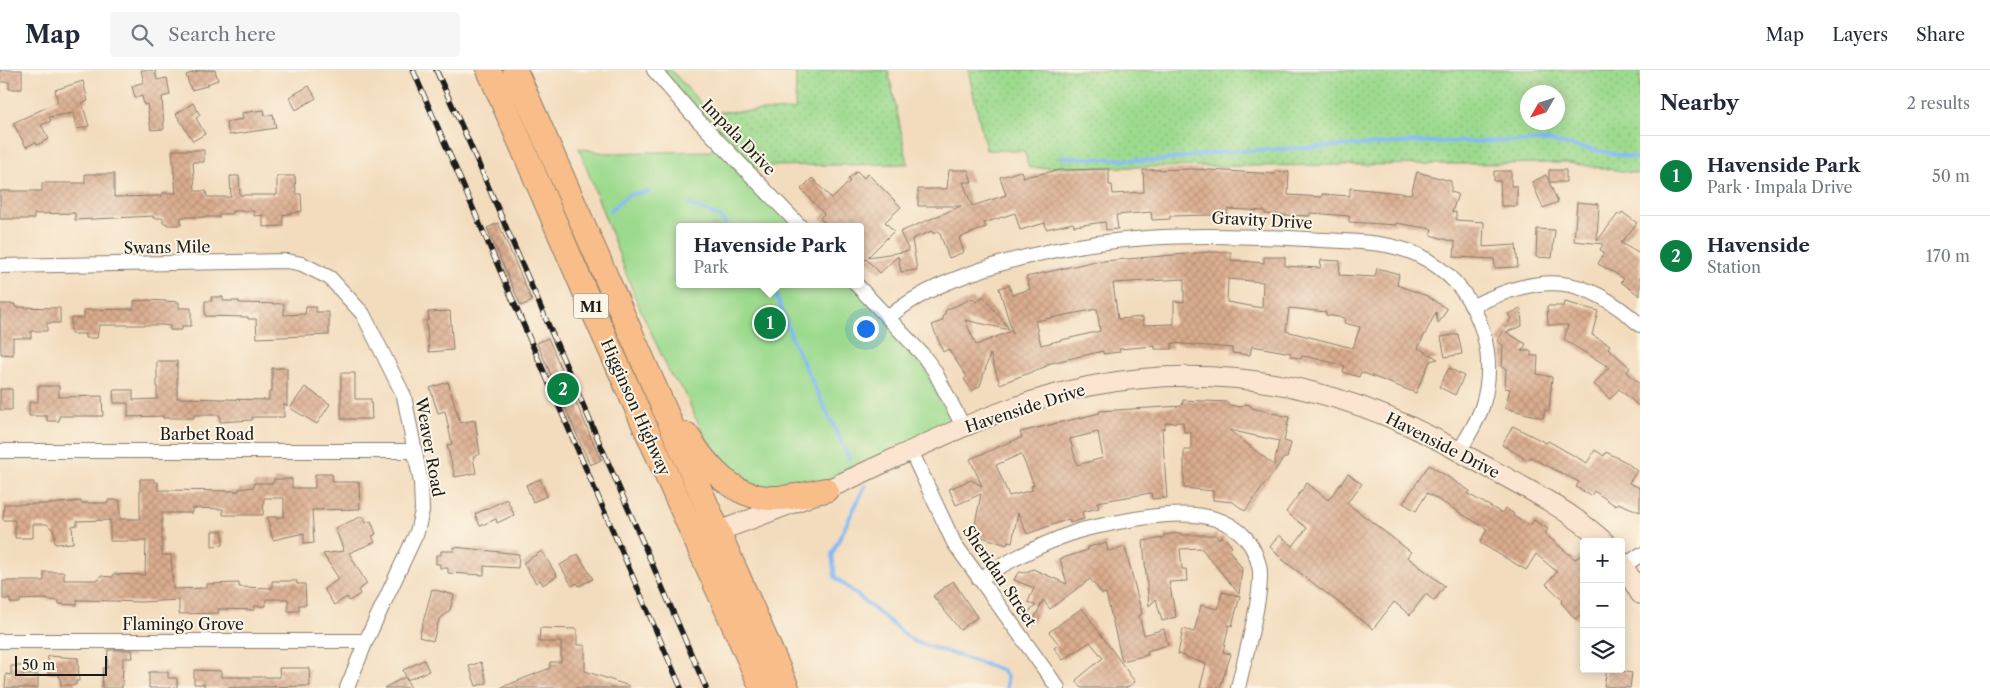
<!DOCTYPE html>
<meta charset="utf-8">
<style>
:root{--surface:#fff;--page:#f6f6f7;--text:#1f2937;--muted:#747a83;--line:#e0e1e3;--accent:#0b8043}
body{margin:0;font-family:"Libre Caslon Text",serif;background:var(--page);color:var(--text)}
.controls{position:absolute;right:15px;bottom:15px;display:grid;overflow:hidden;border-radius:5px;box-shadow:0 2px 12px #0003}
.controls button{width:45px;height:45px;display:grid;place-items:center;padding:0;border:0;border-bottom:1px solid var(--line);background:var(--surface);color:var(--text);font:25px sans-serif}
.compass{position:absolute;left:1520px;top:15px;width:45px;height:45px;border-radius:50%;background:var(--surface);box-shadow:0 2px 12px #0003;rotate:231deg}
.scale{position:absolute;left:15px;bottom:12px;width:92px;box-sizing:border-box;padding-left:5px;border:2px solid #1c1c1c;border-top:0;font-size:14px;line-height:18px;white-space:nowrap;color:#1c1c1c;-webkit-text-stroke:4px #fcf5e5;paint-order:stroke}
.you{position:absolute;left:865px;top:258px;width:18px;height:18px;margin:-12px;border:4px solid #fff;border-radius:50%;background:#1a73e8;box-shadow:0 0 0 8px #1a73e833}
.badge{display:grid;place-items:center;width:32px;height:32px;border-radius:50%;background:var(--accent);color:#fff;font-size:16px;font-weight:700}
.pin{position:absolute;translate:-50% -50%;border:2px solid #fff;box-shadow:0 1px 5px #0006}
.popup{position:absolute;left:676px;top:153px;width:188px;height:65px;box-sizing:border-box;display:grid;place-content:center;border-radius:5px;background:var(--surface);filter:drop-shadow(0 1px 4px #0005);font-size:16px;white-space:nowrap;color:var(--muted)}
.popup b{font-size:19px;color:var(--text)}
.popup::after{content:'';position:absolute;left:50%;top:100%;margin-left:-10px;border:10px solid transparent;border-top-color:var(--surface)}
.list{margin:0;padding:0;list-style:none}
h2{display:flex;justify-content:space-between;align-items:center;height:65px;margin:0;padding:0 20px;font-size:21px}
h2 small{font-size:16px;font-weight:400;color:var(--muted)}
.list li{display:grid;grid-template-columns:32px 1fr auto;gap:15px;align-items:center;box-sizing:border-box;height:80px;padding:0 20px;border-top:1px solid var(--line)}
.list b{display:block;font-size:19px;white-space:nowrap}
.list p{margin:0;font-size:16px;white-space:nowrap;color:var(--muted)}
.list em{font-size:16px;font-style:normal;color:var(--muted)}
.icon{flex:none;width:28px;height:28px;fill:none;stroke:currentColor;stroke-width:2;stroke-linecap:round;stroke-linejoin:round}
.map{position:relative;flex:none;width:1640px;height:618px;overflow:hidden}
header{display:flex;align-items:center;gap:30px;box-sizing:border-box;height:70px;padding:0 25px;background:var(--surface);border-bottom:1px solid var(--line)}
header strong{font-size:24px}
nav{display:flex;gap:28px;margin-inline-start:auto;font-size:18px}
.search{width:350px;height:45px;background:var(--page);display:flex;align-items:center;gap:12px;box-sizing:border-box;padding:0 18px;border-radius:5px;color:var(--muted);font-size:19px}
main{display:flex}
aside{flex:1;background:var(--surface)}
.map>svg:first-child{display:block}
.grass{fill:url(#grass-dots);stroke:#5c7b55;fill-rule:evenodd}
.park{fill:#9cda8e;stroke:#5c7b55}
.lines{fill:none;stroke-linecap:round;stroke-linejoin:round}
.stream{stroke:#84baf3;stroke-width:4}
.building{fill:url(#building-cross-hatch);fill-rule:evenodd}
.street-casing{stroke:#887c6c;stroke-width:16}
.secondary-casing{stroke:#887c6c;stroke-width:21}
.highway-casing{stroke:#887c6c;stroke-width:26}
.street{stroke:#fff;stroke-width:14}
.secondary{stroke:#fce5d0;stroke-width:19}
.highway{stroke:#f8bd89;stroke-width:24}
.rail-casing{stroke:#1c1c1c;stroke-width:5.5}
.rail{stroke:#fcf5e5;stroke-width:4;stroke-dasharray:11;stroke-linecap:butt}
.labels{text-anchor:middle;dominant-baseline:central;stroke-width:4;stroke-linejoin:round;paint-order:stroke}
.shield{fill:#fcf5e5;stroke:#5f5d58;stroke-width:1}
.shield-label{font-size:15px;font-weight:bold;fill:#1c1c1c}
.street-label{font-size:16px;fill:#1c1c1c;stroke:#fcf5e5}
</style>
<header>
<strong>Map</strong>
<div class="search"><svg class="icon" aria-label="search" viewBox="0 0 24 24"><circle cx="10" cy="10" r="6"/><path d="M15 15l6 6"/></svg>Search here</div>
<nav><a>Map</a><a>Layers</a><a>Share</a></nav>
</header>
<main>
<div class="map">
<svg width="1640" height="618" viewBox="0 0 1640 618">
<defs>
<pattern id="grass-dots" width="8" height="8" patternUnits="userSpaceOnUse" patternTransform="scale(1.25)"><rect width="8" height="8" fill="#9cda8e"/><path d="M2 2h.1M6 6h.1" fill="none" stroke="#86ba7a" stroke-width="1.8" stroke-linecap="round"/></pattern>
<pattern id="building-cross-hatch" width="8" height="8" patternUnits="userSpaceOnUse" patternTransform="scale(1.25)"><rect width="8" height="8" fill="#daac8e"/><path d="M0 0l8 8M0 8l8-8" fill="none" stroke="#ba937a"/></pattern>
</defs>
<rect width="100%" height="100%" fill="#fcf5e5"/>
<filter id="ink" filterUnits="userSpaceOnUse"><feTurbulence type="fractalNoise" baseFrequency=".02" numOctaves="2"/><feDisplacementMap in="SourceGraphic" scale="10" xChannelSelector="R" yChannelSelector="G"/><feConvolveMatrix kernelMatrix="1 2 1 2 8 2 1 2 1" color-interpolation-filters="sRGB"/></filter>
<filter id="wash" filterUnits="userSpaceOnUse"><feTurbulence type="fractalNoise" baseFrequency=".0096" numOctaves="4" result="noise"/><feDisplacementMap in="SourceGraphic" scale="20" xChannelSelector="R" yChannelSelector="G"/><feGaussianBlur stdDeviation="1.12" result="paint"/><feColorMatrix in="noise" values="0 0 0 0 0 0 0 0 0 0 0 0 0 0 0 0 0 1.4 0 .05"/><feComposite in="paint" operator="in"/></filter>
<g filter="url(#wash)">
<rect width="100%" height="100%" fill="#f3dcbd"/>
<path class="grass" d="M655 0H671L709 42 795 40 796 0H888L908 94 761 96 752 105Z
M968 0H1640V104L1569 93 1029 98 1024 81 986 80ZM1528 22H1558V52H1528Z"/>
<path class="park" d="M721 73 801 157H680V214H856L899 259 964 357 827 418 754 424 713 379 695 347 684 321 671 306 636 230 579 78 605 83 710 81Z"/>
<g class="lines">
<path class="stream" d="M1061 87 1155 91 1222 82 1419 72 1548 71 1640 89
M689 134 720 147 728 157
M610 141 628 125 648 122
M772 214 794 274 849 388
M865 416 832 484 835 507 913 571 1002 600 1007 607V618"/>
</g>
<g id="blocks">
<path class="building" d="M0 0H22V19H9V12H0Z
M141 0H155L157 10 167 8 170 25 162 27 164 59 151 60 147 34 144 35 142 26 135 28 132 16 144 12Z
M201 0H215L218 10 207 14V16L191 20 186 5Z
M83 11 88 31 82 33 89 56 77 59 73 43 49 47 51 51 41 55 49 69 37 75 36 72 26 77 13 53 58 32 55 20Z
M309 16 316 28 296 40 289 27Z
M193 33 200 45 196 48 205 64 193 71 176 44Z
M264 40 265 46 273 44 276 58 229 65 226 52 243 49 242 43Z
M172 80H204V92H193L195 121H206L207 127H231L230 106H239L240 125H277V106H295L296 124H301L302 141 283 145V156L263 157V145L254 146V141H232V144H219V147H181V155H167V153H163V148H153V146L75 150V143L34 144V149H0V121H42V113H85V104H114V127L162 126V123H176Z
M1109 99V115H1112L1113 124 1144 122 1143 100 1192 99 1275 104 1276 101 1289 102 1288 125 1322 127V124L1350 126V118L1411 124 1417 102 1451 111V122L1458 124 1452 142H1456V150L1484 152 1483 177 1516 175 1518 197 1495 198 1494 189 1454 187 1455 172 1430 165 1432 159 1396 153V155L1349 152V146L1310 143V146L1281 145 1265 144V141L1228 139 1227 147 1210 145 1170 146V149L1152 150 1151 142 1116 145 1118 159 1106 160 1105 152 1074 156 1073 153 1046 159 1045 153 1020 160 1015 143 984 153 986 157 959 168 964 182 949 188 939 161 933 164 932 161 912 169 917 200 901 202 898 186 880 203 866 189 860 195V157H828L820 148 824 144 801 119 812 108 832 129 850 111 848 109 857 101 864 108 868 104 901 137 885 152 894 161 868 187 909 181 900 162 961 136H918V119H947L949 100H968L972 112H963L972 136 1006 125 1000 107 1021 101 1023 107 1060 100Z
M1549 100H1566V112H1549L1558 132 1543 138 1532 112 1546 105 1549 111Z
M1494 101H1511V116H1517V136H1501L1500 111H1494Z
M1577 132 1599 134 1597 171 1618 144 1620 145 1622 142 1637 153 1621 173 1640 184V226L1621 212 1624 209 1615 203 1598 194 1604 182 1600 180 1603 174 1574 171Z
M498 153 532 231 521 236 487 158Z
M1537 159 1555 160 1552 188 1536 187Z
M1210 182H1231V190L1264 193V187H1285V196L1320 198 1321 190 1340 191 1339 205 1375 207 1377 198 1399 204 1397 215 1427 226 1447 239 1438 254 1436 242 1418 278 1438 289 1430 291 1416 323 1361 302 1359 307 1343 302 1345 296 1309 287 1302 286 1301 289 1290 286 1291 283 1252 276 1250 285 1232 283V278L1172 273V279H1155V276L1119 279 1120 282 1103 284V281L1047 294V296L1000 314 990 284 980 316 972 321 964 309 967 307 948 279 943 282 932 255 942 251 946 240 973 228 976 232 983 226 1010 260 965 250 976 275 1011 261 1013 264 999 218 1009 215 1012 225 1030 219 1026 207 1091 192ZM1184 209V232L1174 231V254L1143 255V247L1118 249 1113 213ZM1228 209 1263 212 1262 238 1227 232ZM1289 238 1326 242V245L1345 248 1344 253 1360 257 1353 278 1286 261ZM1097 239 1100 261 1041 275 1035 251Z
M211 227H223V231H239V233L284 234V245L305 244 306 237H316V242H329V265L257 268 256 249H248V247L205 246V231H212Z
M149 230 179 232V238H191V256H182V260H170V256L162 255H99L97 268H85V264H71V248H84V240L134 239V231Z
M1565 232 1598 241 1592 265 1610 275 1608 278 1630 298 1627 302 1640 314V337L1619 319 1610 329 1594 314 1609 297 1564 270 1568 255H1548L1547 236H1564Z
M0 234H15V237L60 238V253H47V261H31V268H13V285L1 284Z
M1521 239 1522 256 1506 262 1526 274 1522 281H1531V286H1538L1537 304 1552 307 1549 341 1545 340 1543 348 1505 338 1510 319 1505 318 1506 298H1502L1503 275 1497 271 1511 249 1508 244Z
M450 241 453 280 429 282 426 250H429L428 242Z
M1458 264 1462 284 1445 287 1441 267Z
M548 268 601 390 590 395 537 273Z
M157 291H177V328L269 330V322H272V298H287V336L284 334V347H252V350L220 352V345H194V348H163V346L128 347V333H114L113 320H133V330L157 329Z
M1449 298 1464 306 1455 325 1439 317Z
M341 303H355V329H371L372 349H341Z
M448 312 460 353 475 350 480 384 473 387 476 403 455 407 447 375 452 374 445 341 438 343 430 318Z
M38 316H59V327L102 326 103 346H59V351H47V346H29V332H38Z
M305 317 330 334 317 354 290 338Z
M0 319H12V340H0Z
M1183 330 1228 332V335L1241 337 1244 334 1250 335 1252 338 1289 347 1284 371 1291 373 1287 388H1284L1245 441 1233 432 1213 430V421L1184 418V380H1191V362H1184L1183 352 1165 353V358L1162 359 1167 428 1152 429 1151 423 1097 432 1099 438 1082 442 1084 449 1070 453 1069 449 1027 464 1018 443 1012 472 1008 471 1007 475 973 464 981 424 956 435 949 419 971 410 982 416 970 389 1022 367 1020 362 1100 343 1099 341 1182 336ZM1229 360 1279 371 1274 395ZM1098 362 1103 388 1077 395 1070 369ZM1021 384 1034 415 1031 416 1033 420 1009 426 996 395Z
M1513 356 1546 373 1548 371 1587 393 1595 380 1604 386 1606 382 1626 392 1637 401 1629 413 1640 418V442L1618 433 1616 436 1594 421 1591 426 1576 417 1579 412 1530 387 1528 390 1502 375Z
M1429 395 1470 421 1468 424 1502 443 1505 438 1514 444 1513 446 1530 456 1534 450 1548 459 1545 464 1575 489 1584 484V542L1575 549 1561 532 1563 530 1546 514 1557 502 1536 484 1526 500 1480 473 1487 459 1427 423 1416 441 1403 433Z
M315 404H332L333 412H359L360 439 312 440 314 473 304 474V463L273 470 267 447H284V428H264L263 445H223V439L192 438V443H162V485H171L173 519 207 518V514L239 513V517L272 518V511H297V514H305L306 535H299V541H288V529H266V536H255V540L218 539 219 543 179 544V530L141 532 83 530H77V535L59 534V531L44 529 20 530V533H10V529H3V511H44V502H64V510H99L100 506 113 507V504L145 505 146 471H110V450L77 451V455L72 456 73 473 55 474 54 461 47 454H33V468H15V450H3L4 434H50L81 431V433H108V430H120V449H140V409H154V412H158V420L239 421V419L254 417V413H274V409H292V418H315Z
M1348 404 1362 414 1347 433 1411 482 1407 487 1445 516 1434 531 1426 524 1410 545 1394 532 1373 559 1283 490 1270 477 1279 465 1293 476 1307 458 1286 442 1307 413 1328 430Z
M540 409 547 426 533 432 526 415Z
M507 429 514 445 497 453 496 449 480 456 475 444Z
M363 446 366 453 371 451 376 464 372 466 375 472 349 483 367 514 358 520 360 524 349 531 347 527 334 535 324 519 339 509 323 484 344 481 335 458Z
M212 461H223V475L212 476Z
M1180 463 1181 465H1216L1219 469 1222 466 1230 474 1232 477 1229 480 1242 498 1239 524 1201 478 1180 479 1182 499H1186L1187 511 1169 512 1176 547 1162 551 1156 529 1149 536 1143 471 1164 468V465Z
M1106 473 1108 481 1125 477 1142 544 1139 546 1144 565 1164 559 1168 575 1147 581 1148 585 1122 591 1106 523 1102 524 1090 509 1050 539 1043 530 1034 550 1028 555 1022 546 1036 536 1028 532 1034 518 1014 510 1017 504 1020 502 1024 503 1033 499 1067 514 1060 489 1088 480V477Z
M454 477 519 484 518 498 484 496V505L448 503V498H440V494H436V485H441V481H454Z
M542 481 557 506 543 515 540 510 536 513 523 493Z
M578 484 593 509 579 516 577 513 572 516 560 495Z
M953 511 977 547 960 560 933 526Z
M432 519 454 525 450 540 439 550 433 571 419 567Z
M1222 522 1240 526 1232 556 1229 555 1223 582 1231 584 1220 618H1200L1206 594 1178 584 1183 559 1194 562 1201 535 1218 539Z
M1082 538 1135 612 1126 618H1081L1076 610 1103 588 1090 572 1063 590 1054 578 1059 574 1049 562Z
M540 558 577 559V575H585V601L629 616V618H500L550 598V592H561V572H539Z
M108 580H132L133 588H123L122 618H102L103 598H107Z
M48 586 78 588 79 611H76V615H61L59 604H48Z
M424 590 429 601 407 610 403 600Z
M481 592 487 613 476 616 469 596Z
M11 596H23V605H38V618H5L6 604 11 605Z
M279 598H309L310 616 204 618V614H194V600L221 601V607H280Z
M1607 599 1632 603 1630 618 1604 616Z
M149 602H168V608H177V618H149Z
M405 607 411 618H384Z"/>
</g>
</g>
<g filter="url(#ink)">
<use href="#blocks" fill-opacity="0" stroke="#887c6c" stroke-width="1"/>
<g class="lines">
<g class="street-casing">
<path id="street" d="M654 0 692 44 801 157
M0 196 287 191 302 194 330 208 363 244 404 326 421 413 422 441 417 462 366 571 347 618
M856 214 922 284 934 300 964 358
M1473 236C1541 203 1582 203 1640 255
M888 248C919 221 958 207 996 195 1103 163 1196 163 1306 169 1342 172 1384 169 1418 185 1474 212 1501 277 1482 337 1477 353 1467 367 1459 382
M0 381H414
M911 381 954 473 1058 618
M1625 495 1640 485
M979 509C1010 490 1043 473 1078 461 1091 457 1106 455 1119 452 1167 442 1243 431 1259 495 1265 520 1244 589 1238 618
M0 571H366"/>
</g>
<g class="secondary-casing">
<path id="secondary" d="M705 466C746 451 788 436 828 419 913 381 998 334 1090 316 1222 290 1345 317 1460 382 1509 410 1563 434 1605 472
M1621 491 1640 524"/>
</g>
<g class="highway-casing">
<path id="highway" d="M489 0 591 236 762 618
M515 0 787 618
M687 365C707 397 734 430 776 428 793 428 810 423 826 420"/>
</g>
<use href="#street" class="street"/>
<use href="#secondary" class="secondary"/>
<use href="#highway" class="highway"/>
<g class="rail-casing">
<path id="rail" d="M413 0 681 618
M436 0 469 72 706 618"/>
</g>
<use href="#rail" class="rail"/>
</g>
</g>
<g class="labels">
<rect class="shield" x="573.5" y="223.5" width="35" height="25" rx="4"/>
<g class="shield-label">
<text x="591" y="236">M1</text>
</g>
<g class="street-label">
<text transform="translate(739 67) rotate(46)">Impala Drive</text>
<text transform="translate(1262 150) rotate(3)">Gravity Drive</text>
<text transform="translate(167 177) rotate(-1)">Swans Mile</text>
<text transform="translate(636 337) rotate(66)">Higginson Highway</text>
<text transform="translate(1025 338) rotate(-18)">Havenside Drive</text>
<text x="207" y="364">Barbet Road</text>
<text transform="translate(1443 375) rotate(27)">Havenside Drive</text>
<text transform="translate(430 377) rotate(80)">Weaver Road</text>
<text transform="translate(1000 506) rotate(56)">Sheridan Street</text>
<text x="183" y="554">Flamingo Grove</text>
</g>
</g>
</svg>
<div class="controls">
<button>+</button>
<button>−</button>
<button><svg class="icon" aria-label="layers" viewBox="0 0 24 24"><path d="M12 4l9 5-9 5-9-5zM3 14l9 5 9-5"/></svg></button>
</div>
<svg class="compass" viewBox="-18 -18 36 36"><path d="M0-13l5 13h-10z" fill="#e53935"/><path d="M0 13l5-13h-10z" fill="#747a83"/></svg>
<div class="scale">50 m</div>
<div class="you"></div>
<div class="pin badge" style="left:770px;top:253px">1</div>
<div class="popup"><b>Havenside Park</b>Park</div>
<div class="pin badge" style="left:563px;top:319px">2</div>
</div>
<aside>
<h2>Nearby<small>2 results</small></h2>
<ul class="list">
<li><span class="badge">1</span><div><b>Havenside Park</b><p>Park · Impala Drive</p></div><em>50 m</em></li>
<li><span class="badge">2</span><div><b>Havenside</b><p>Station</p></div><em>170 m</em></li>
</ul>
</aside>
</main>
